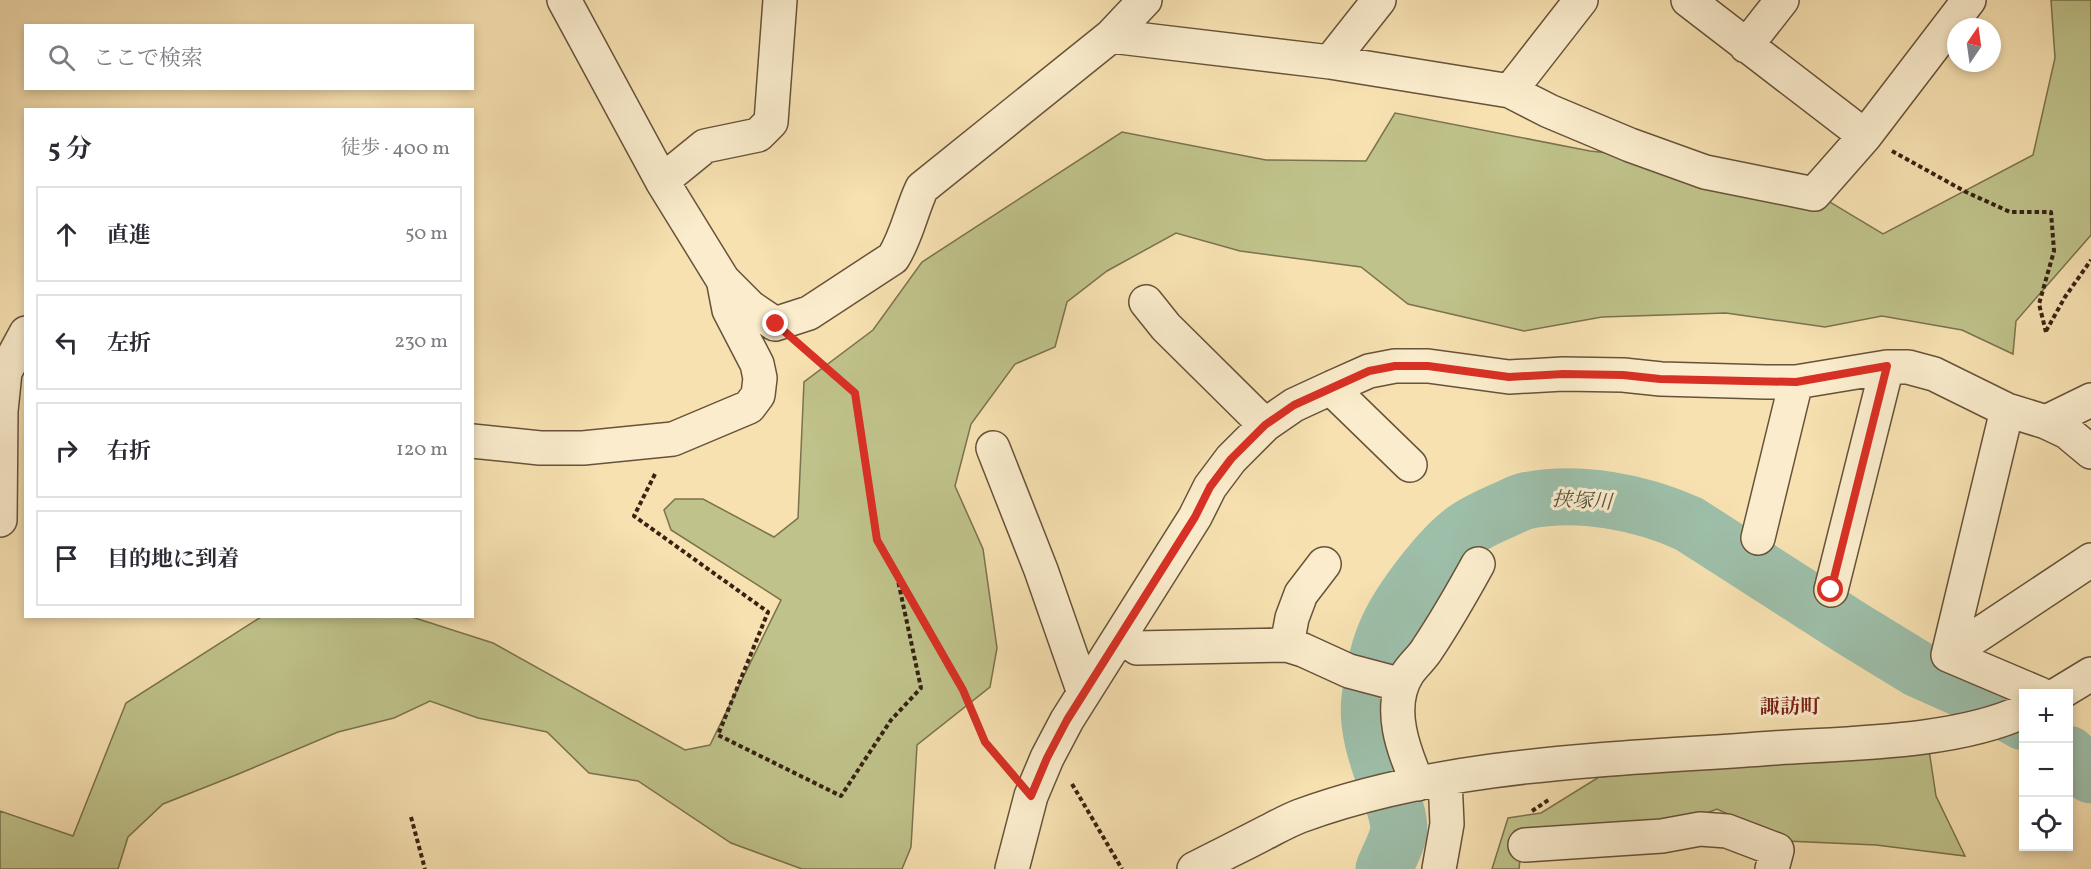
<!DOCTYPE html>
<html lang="ja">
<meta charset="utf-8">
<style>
:root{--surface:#fff;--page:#f7f7f7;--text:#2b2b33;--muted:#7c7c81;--line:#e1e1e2}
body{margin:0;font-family:Vollkorn,"Noto Serif JP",serif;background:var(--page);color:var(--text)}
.controls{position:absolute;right:18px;bottom:18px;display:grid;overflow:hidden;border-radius:0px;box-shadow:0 3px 9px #0003}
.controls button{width:54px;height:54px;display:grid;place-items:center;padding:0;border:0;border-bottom:2px solid var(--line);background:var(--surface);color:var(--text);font:30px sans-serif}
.compass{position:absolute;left:1947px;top:18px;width:54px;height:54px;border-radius:50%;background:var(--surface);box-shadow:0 3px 9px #0003;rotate:13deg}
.stop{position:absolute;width:18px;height:18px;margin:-14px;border:4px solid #d93025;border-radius:50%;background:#fff}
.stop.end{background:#d93025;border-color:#fff;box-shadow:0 2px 6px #0008}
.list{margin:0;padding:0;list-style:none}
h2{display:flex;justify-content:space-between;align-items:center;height:78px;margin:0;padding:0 24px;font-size:26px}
h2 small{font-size:20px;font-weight:400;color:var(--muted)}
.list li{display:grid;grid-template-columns:39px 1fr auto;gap:18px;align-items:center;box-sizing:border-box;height:96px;margin:0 12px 12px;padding:0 12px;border:2px solid var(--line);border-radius:0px}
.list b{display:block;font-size:22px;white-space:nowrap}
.list em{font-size:20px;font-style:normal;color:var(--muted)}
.icon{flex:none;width:33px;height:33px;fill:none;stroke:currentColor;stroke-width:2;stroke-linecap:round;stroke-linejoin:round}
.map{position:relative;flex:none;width:2091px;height:869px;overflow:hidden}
.search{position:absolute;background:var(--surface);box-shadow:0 3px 9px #0003;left:24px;top:24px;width:450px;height:66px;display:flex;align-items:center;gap:15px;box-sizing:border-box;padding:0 21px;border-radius:0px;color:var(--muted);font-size:22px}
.panel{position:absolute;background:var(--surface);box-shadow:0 3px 9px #0003;left:24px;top:108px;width:450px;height:510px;border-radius:0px}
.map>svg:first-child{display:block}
.green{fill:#bfc28a;stroke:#7b724e;stroke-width:1.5}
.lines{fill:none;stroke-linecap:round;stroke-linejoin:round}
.river{stroke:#9dbea9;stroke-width:57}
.minor-casing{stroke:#67523a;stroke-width:36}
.path{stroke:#372213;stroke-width:4;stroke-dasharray:4.5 3;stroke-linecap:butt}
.minor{stroke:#faeccc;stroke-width:33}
.route{stroke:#d93025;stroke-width:8}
.labels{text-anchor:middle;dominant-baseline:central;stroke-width:6;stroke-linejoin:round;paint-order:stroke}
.water-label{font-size:20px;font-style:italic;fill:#565140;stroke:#faeccc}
.neighbourhood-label{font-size:20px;font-weight:bold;fill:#7a1f14;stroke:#faeccc}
</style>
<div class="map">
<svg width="2091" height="869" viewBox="0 0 2091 869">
<rect width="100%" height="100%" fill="#f7e1b1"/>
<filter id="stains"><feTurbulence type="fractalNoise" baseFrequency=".00333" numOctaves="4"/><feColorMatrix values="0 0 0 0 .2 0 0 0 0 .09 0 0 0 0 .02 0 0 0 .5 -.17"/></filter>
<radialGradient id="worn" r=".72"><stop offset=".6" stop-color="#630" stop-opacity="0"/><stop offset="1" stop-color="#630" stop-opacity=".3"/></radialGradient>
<path class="green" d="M2051 0H2091V235L2016 321 2013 354 1962 330 1882 316 1825 327 1726 313 1602 317 1524 331 1408 304 1361 267 1240 251 1176 233 1107 271 1067 302 1055 347 1015 364 971 424 955 486 983 549 997 648 990 687 917 745 911 847 902 869H802L731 843 638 781 589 773 547 732 478 718 430 701 394 718 338 732 236 775 163 804 128 837 118 869H0V811L73 836 126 703 261 617H412L493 643 685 750 710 745 781 600 671 530 664 510 675 499H703L774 537 798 518 804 382 873 330 922 262 1122 132 1266 160 1366 161 1395 113 1590 151 1778 171 1883 234 2033 155 2055 58Z
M1929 750 1936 796 1965 856 1876 845 1786 841 1717 809 1660 831 1522 842 1519 869H1492L1508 818 1541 813 1599 777Z"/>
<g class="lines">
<path class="river" d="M2068 754 2091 775
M1384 869C1388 858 1395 847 1398 835 1401 820 1394 805 1389 791 1379 762 1366 730 1370 698 1373 675 1378 649 1388 628 1401 600 1439 549 1464 531 1476 522 1490 516 1504 510 1511 507 1518 503 1525 501 1578 490 1641 502 1689 524L1851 628 1918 669 1972 693 2024 722"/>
<g class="minor-casing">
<path id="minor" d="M564 0 662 181 723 280 750 307 775 324 809 313 893 258C907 236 911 211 922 188L1111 36 1145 0
M1688 0 1865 136
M1111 36 1330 62 1510 91 1549 111 1630 145 1705 172 1814 194 1865 136 1969 0
M1746 46 1782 0
M1330 62 1379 0
M1510 91 1581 0
M662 181 705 146 758 135 771 122 780 0
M1146 302 1166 327 1265 425
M1333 387 1339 396 1410 465
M2046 422 2091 400
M472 441 540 448H583L673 439 749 407 758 395 760 378 757 364 729 310 724 284
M993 448 1041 570 1084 693
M0 520 1 411 5 372 26 333
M1758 538 1796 382
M1831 590 1887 367
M1121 635 1137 648 1287 645 1303 650 1349 671 1402 685
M1287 645 1292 618 1301 594 1324 564
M1948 655 2007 410
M2040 694 1948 655 2091 560
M2058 694 2091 674
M1418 784C1404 752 1386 707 1408 673 1414 664 1423 657 1428 648 1446 621 1462 593 1478 564
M1525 845 1662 836 1700 829 1727 831 1777 850 1772 869
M1012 869 1031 796 1047 758 1067 720 1195 517 1210 487 1231 459 1265 425 1294 405 1333 387 1369 371 1395 366H1428L1509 377 1563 374 1623 375 1661 379 1766 382H1796L1887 367H1908L1934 374 2007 410 2046 422 2067 432 2091 452
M1194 869C1217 857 1240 846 1263 834 1275 828 1287 821 1300 816 1450 761 1616 760 1774 748 1849 743 1956 743 2024 711
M1439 869 1447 824 1445 779"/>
</g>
<path class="path" d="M1892 151 1966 192 2010 212H2051L2054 251 2039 304 2046 332
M2046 331 2065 297 2091 260
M805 350 855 393 877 541 963 690 985 742 1008 768
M655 474 634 516 768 612 718 735 841 796 891 720 921 688 897 576
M1072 784 1122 869
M1532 811 1550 799
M411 817 425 869"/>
<use href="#minor" class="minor"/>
</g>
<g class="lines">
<path class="route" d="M776 324 855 393 877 540 963 690 985 742 1031 796 1047 758 1067 720 1195 517 1210 487 1231 459 1265 425 1294 405 1369 371 1395 366H1428L1509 377 1563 374 1623 375 1660 379 1796 382 1887 366 1831 590"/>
</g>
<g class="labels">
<g class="water-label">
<text transform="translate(1582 502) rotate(3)">挟塚川</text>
</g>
<g class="neighbourhood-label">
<text x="1790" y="708">諏訪町</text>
</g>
</g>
<rect width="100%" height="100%" filter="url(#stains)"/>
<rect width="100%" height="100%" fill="url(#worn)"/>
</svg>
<div class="controls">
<button>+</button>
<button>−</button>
<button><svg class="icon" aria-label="locate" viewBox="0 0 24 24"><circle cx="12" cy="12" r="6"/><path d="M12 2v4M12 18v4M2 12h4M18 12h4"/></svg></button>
</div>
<svg class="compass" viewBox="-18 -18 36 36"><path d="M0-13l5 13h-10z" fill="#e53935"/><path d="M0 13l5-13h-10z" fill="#7c7c81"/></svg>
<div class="stop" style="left:1831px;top:590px"></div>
<div class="stop end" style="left:776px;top:324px"></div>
<div class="search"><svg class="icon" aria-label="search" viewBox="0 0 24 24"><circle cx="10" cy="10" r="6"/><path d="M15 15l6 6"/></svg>ここで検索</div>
<section class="panel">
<h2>5 分<small>徒歩 · 400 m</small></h2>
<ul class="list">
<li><svg class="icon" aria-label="ahead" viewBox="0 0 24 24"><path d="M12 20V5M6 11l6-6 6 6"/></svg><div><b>直進</b></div><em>50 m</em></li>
<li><svg class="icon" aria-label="left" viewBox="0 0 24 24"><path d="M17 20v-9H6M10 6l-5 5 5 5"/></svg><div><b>左折</b></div><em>230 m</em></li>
<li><svg class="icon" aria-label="right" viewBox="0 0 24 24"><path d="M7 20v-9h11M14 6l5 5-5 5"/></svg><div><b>右折</b></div><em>120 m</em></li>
<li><svg class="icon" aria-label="arrive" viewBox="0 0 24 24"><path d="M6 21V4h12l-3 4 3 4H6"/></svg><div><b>目的地に到着</b></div></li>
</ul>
</section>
</div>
